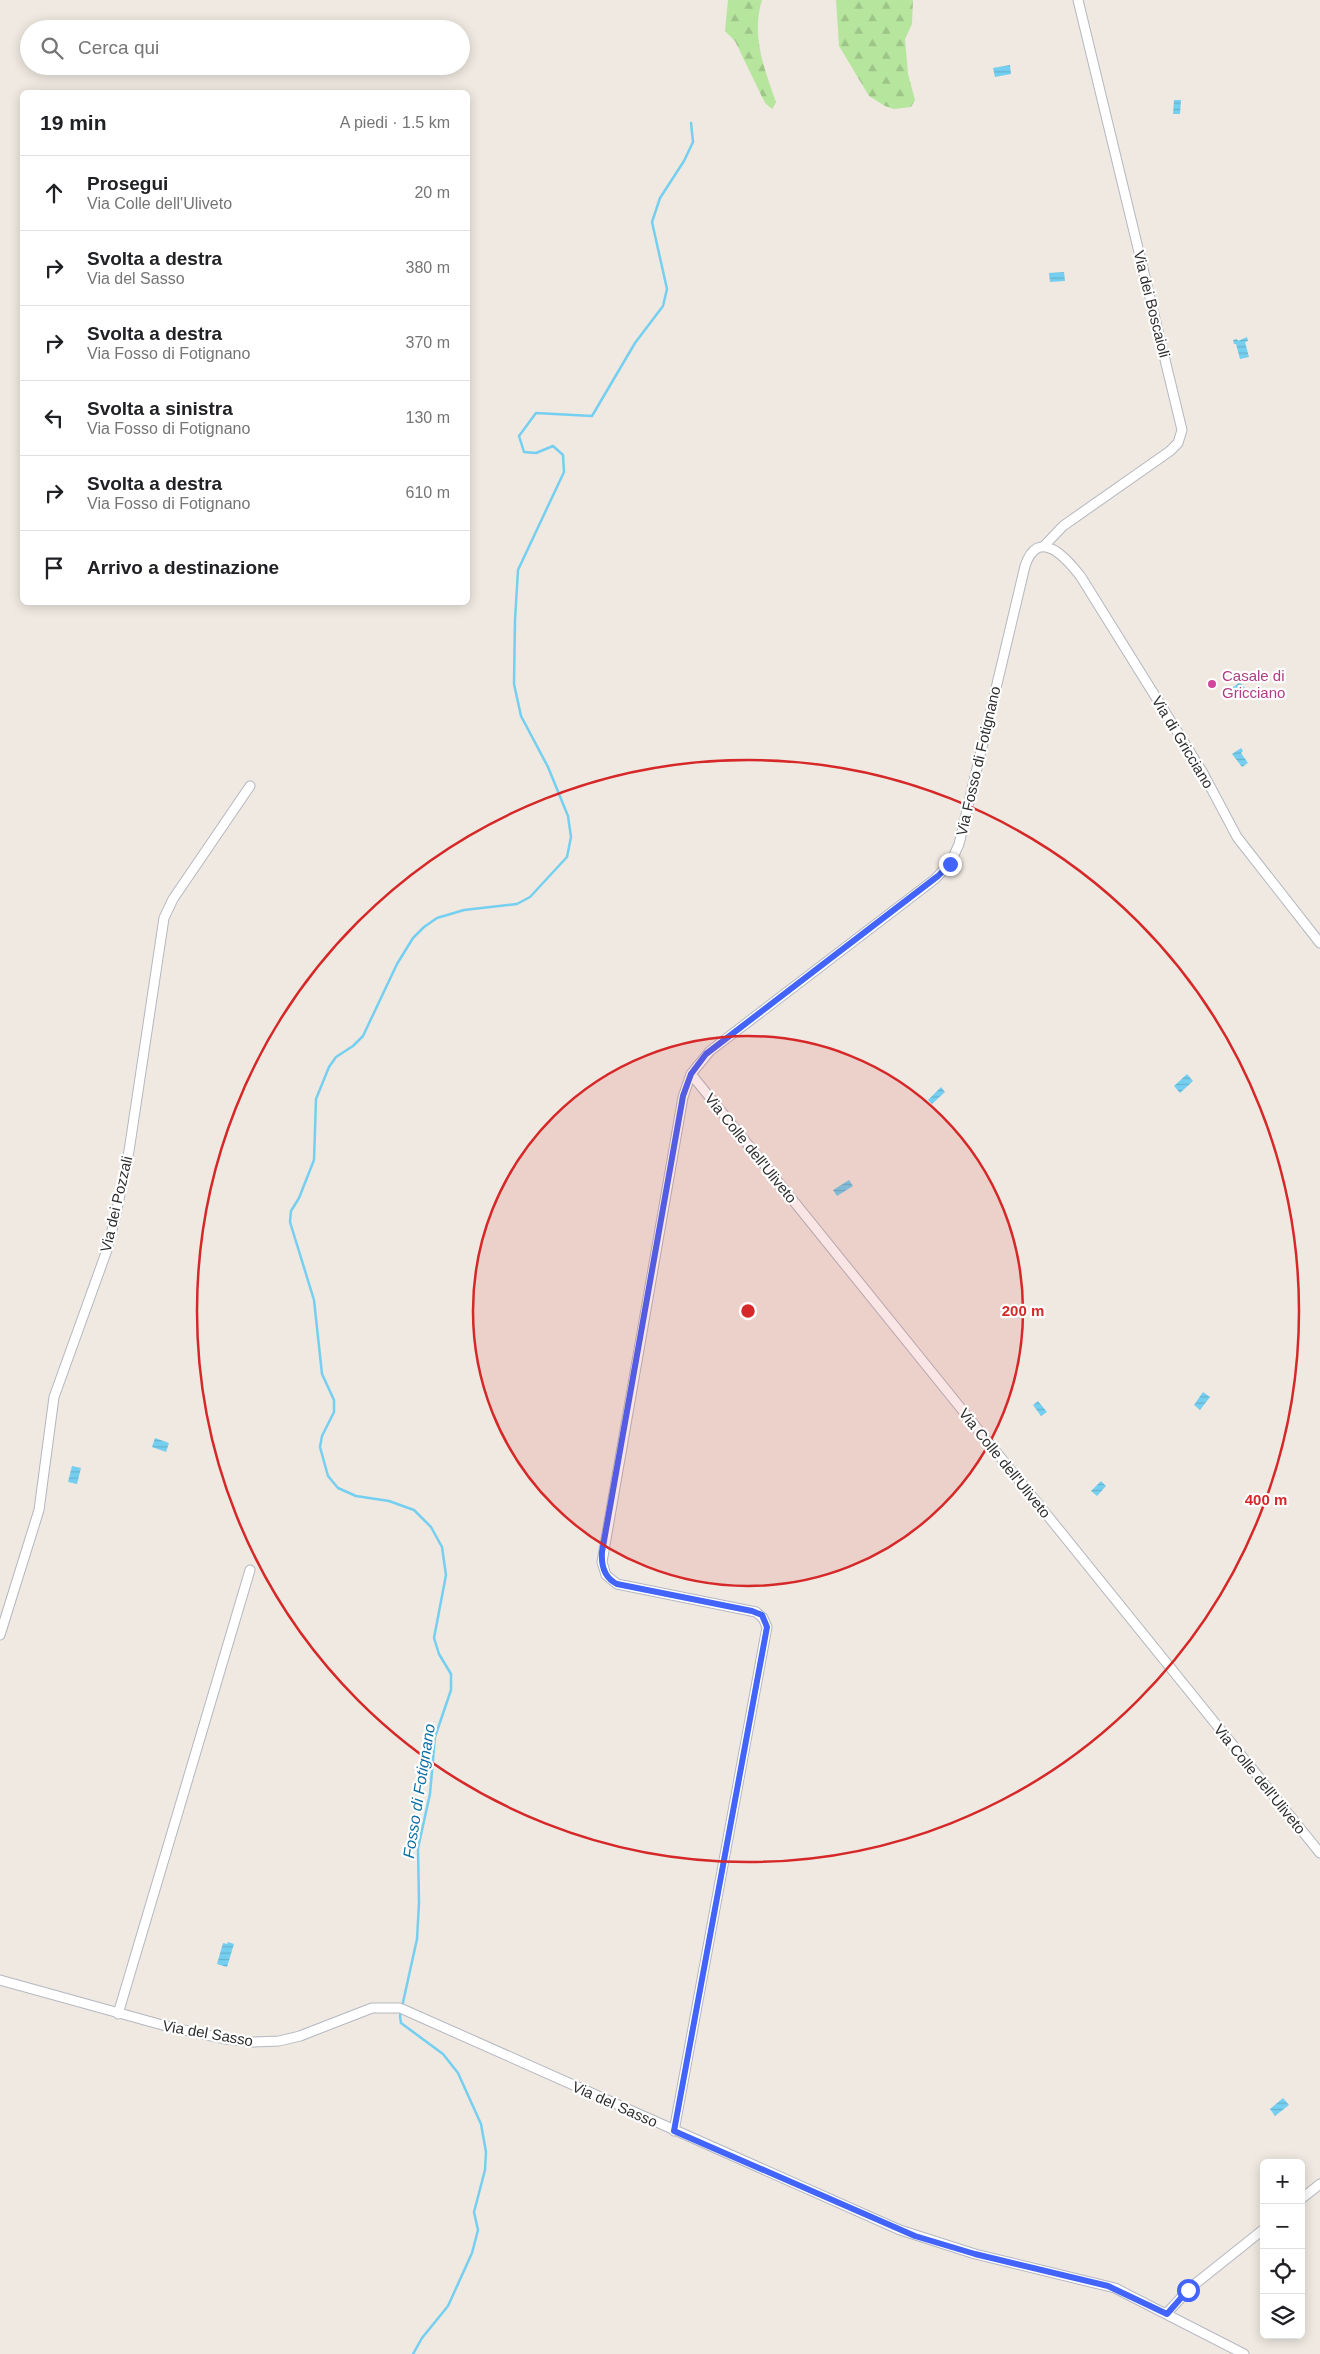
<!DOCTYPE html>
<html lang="it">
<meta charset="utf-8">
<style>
:root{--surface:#fff;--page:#f2f2f2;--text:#202124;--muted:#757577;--line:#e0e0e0}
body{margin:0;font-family:Helvetica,sans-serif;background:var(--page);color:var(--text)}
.controls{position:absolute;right:15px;bottom:15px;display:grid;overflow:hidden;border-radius:8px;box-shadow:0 2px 12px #0003}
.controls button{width:45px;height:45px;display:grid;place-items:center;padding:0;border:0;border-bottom:1px solid var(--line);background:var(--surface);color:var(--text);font:25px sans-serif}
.stop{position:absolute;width:15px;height:15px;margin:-11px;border:4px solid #4264fb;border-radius:50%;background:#fff}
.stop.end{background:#4264fb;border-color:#fff;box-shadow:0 1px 5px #0008}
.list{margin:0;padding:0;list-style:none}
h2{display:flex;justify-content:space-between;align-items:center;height:65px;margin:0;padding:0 20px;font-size:21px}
h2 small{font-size:16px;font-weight:400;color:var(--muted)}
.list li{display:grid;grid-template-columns:32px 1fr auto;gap:15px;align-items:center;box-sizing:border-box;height:75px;padding:0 20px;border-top:1px solid var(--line)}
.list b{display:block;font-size:19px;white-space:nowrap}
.list p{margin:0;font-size:16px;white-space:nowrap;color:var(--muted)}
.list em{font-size:16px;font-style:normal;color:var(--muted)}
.icon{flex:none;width:28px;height:28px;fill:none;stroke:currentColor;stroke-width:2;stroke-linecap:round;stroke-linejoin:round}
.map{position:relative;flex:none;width:1320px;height:2354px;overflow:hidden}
.search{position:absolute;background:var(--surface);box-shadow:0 2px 12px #0003;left:20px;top:20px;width:450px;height:55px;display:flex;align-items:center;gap:12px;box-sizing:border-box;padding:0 18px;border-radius:28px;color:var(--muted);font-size:19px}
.panel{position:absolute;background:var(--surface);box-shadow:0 2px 12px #0003;left:20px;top:90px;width:450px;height:515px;border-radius:8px}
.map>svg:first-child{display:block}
.forest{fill:url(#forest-firs)}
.water{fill:url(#water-rules)}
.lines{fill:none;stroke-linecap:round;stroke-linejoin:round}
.stream{stroke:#75cff0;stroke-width:2.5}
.minor-casing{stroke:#b4b7c1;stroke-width:11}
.minor{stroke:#fff;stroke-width:9}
.route{stroke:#4264fb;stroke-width:6}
.ring{fill:none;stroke:#d62828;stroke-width:2.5}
.hotel-dot{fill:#d1479c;stroke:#fff;stroke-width:2}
.labels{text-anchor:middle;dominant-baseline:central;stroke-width:4.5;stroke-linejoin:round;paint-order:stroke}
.street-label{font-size:15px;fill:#2e2e2e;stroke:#fff}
.hotel-label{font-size:15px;fill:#b23c85;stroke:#fff;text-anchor:start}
.water-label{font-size:16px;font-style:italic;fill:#0d6fa3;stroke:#fff}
.centre{fill:#d62828;stroke:#fff;stroke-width:2.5}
.ring-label{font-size:15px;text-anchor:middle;font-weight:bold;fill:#d62828;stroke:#fff;stroke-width:4.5;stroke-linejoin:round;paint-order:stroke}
</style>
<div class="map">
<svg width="1320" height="2354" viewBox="0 0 1320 2354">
<defs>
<pattern id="forest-firs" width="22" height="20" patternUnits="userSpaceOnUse" patternTransform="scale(1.25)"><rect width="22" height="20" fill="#b6e59e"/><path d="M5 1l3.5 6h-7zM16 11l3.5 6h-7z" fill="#9dc588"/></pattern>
<pattern id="water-rules" width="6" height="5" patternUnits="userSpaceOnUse" patternTransform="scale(1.25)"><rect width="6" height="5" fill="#75cff0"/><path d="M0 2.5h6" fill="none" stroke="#66b2ce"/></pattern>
</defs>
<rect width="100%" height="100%" fill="#efe9e1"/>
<path class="forest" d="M728 0H762C751 35 764 69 776 102L772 109 765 103 735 41 725 31Z
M836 0H913L912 24 905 39 908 74 915 100 911 107 894 109 885 106 869 96 839 46Z"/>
<path class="water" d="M1010 65 1011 74 995 77 993 68Z
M1174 100H1181L1180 114H1173Z
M1064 272 1065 281 1050 282 1049 273Z
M1247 337 1248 341 1245 342 1249 357 1240 359 1236 344H1234L1233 340 1237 339 1238 341Z
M1240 682 1245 688 1233 698 1228 691Z
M1241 748 1243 751 1241 753 1248 763 1242 767 1232 754Z
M1187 1074 1193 1081 1180 1093 1174 1086Z
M941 1087 945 1092 932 1104 928 1100Z
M849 1180 853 1186 837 1196 833 1190Z
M1203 1392 1210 1397 1200 1410 1194 1405Z
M1038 1401 1047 1412 1041 1416 1033 1405Z
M155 1438 169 1443 166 1452 152 1447Z
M72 1466 81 1468 77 1484 68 1482Z
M1101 1481 1106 1486 1097 1496 1091 1491Z
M228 1942 234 1944 227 1967 217 1964 223 1943 227 1944Z
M1283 2098 1289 2105 1275 2116 1270 2109Z"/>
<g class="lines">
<path class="stream" d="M413 2354 422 2338 448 2306 472 2253 478 2230 474 2212 485 2170 486 2152 481 2124 458 2073 443 2054 401 2023 400 2016 417 1939 419 1903 418 1848 430 1794 435 1737 451 1690V1674L439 1654 434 1638 446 1575 442 1547 431 1527 414 1510 389 1501 356 1496 338 1488 328 1476 320 1447 322 1436 334 1412V1400L322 1374 314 1300 290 1222 291 1211 299 1198 314 1160 316 1099 329 1067 336 1057 353 1046 363 1036 397 964 413 938 424 927 437 918 464 910 517 904 530 897 567 857 571 837 568 816 548 767 521 716 514 684 515 620 518 570 564 472 563 455 553 446 536 453 524 452 519 436 536 413 592 416 635 343 663 306 667 289 652 222 660 198 684 161 693 142 691 123"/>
<g class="minor-casing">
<path id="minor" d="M1044 546 1063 526 1170 451 1178 443 1182 430 1078 0
M691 1074 1320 1853
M0 1635 39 1510 54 1397 107 1250 116 1214 129 1151 164 918 173 899 250 786
M0 1980 166 2026 225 2039 253 2042 279 2041 300 2036 372 2008H400L900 2230 975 2254 1115 2288 1244 2354
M118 2014 250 1570
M674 2131 767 1627 763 1618 756 1612 617 1584 606 1575 602 1562 683 1097 691 1074 710 1051 935 879 951 862 959 844 1025 566C1038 527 1065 556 1081 577L1203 773 1237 837 1320 943
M1301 2199 1320 2184
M1167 2313 1190 2288 1264 2229"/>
</g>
<use href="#minor" class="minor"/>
</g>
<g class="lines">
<path class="route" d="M950 864 938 876 706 1054 691 1074 683 1096 602 1552C601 1566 605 1578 617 1584L752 1611 762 1615 767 1627 674 2131 915 2236 975 2254 1108 2286 1167 2314 1188 2290"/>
</g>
<circle cx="748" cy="1311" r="275" fill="#d62828" fill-opacity=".12"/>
<g class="ring">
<circle cx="748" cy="1311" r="275"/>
<circle cx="748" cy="1311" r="551"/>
</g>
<circle class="hotel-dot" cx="1212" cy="684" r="5"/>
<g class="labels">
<g class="street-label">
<text transform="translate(1152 304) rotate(76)">Via dei Boscaioli</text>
<text transform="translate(1183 742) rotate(59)">Via di Gricciano</text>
<text transform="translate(978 761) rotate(-77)">Via Fosso di Fotignano</text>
<text transform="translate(751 1148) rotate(51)">Via Colle dell'Uliveto</text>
<text transform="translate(116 1204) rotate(-77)">Via dei Pozzali</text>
<text transform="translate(1005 1463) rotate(51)">Via Colle dell'Uliveto</text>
<text transform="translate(1260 1779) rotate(51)">Via Colle dell'Uliveto</text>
<text transform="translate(208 2033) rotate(10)">Via del Sasso</text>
<text transform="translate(615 2104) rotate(24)">Via del Sasso</text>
</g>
<g class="hotel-label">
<text x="1222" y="675">Casale di<tspan x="1222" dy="17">Gricciano</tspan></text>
</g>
<g class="water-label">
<text transform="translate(419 1791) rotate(-81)">Fosso di Fotignano</text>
</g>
</g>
<circle cx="748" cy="1311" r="8" class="centre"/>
<g class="ring-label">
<text x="1023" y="1316">200 m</text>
<text x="1266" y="1505">400 m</text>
</g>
</svg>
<div class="controls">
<button>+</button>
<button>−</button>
<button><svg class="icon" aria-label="locate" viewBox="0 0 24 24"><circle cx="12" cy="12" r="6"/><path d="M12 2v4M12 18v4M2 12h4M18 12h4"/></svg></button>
<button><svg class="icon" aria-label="layers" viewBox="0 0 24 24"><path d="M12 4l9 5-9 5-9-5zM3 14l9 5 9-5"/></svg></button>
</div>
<div class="stop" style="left:1188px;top:2290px"></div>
<div class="stop end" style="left:950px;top:864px"></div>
<div class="search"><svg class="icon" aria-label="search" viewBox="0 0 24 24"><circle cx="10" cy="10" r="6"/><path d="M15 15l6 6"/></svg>Cerca qui</div>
<section class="panel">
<h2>19 min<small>A piedi · 1.5 km</small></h2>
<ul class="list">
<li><svg class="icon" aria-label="ahead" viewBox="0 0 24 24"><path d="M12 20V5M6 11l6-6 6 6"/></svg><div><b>Prosegui</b><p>Via Colle dell'Uliveto</p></div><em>20 m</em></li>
<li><svg class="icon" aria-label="right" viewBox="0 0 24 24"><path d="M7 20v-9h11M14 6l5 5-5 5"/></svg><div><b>Svolta a destra</b><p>Via del Sasso</p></div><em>380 m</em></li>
<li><svg class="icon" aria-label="right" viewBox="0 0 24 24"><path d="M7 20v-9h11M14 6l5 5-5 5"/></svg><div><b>Svolta a destra</b><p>Via Fosso di Fotignano</p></div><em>370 m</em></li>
<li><svg class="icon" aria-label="left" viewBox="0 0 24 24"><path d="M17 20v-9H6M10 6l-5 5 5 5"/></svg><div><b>Svolta a sinistra</b><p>Via Fosso di Fotignano</p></div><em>130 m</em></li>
<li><svg class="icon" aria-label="right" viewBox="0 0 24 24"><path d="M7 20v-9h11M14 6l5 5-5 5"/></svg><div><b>Svolta a destra</b><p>Via Fosso di Fotignano</p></div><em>610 m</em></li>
<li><svg class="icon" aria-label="arrive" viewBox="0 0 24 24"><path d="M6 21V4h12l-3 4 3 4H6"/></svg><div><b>Arrivo a destinazione</b></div></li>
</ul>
</section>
</div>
